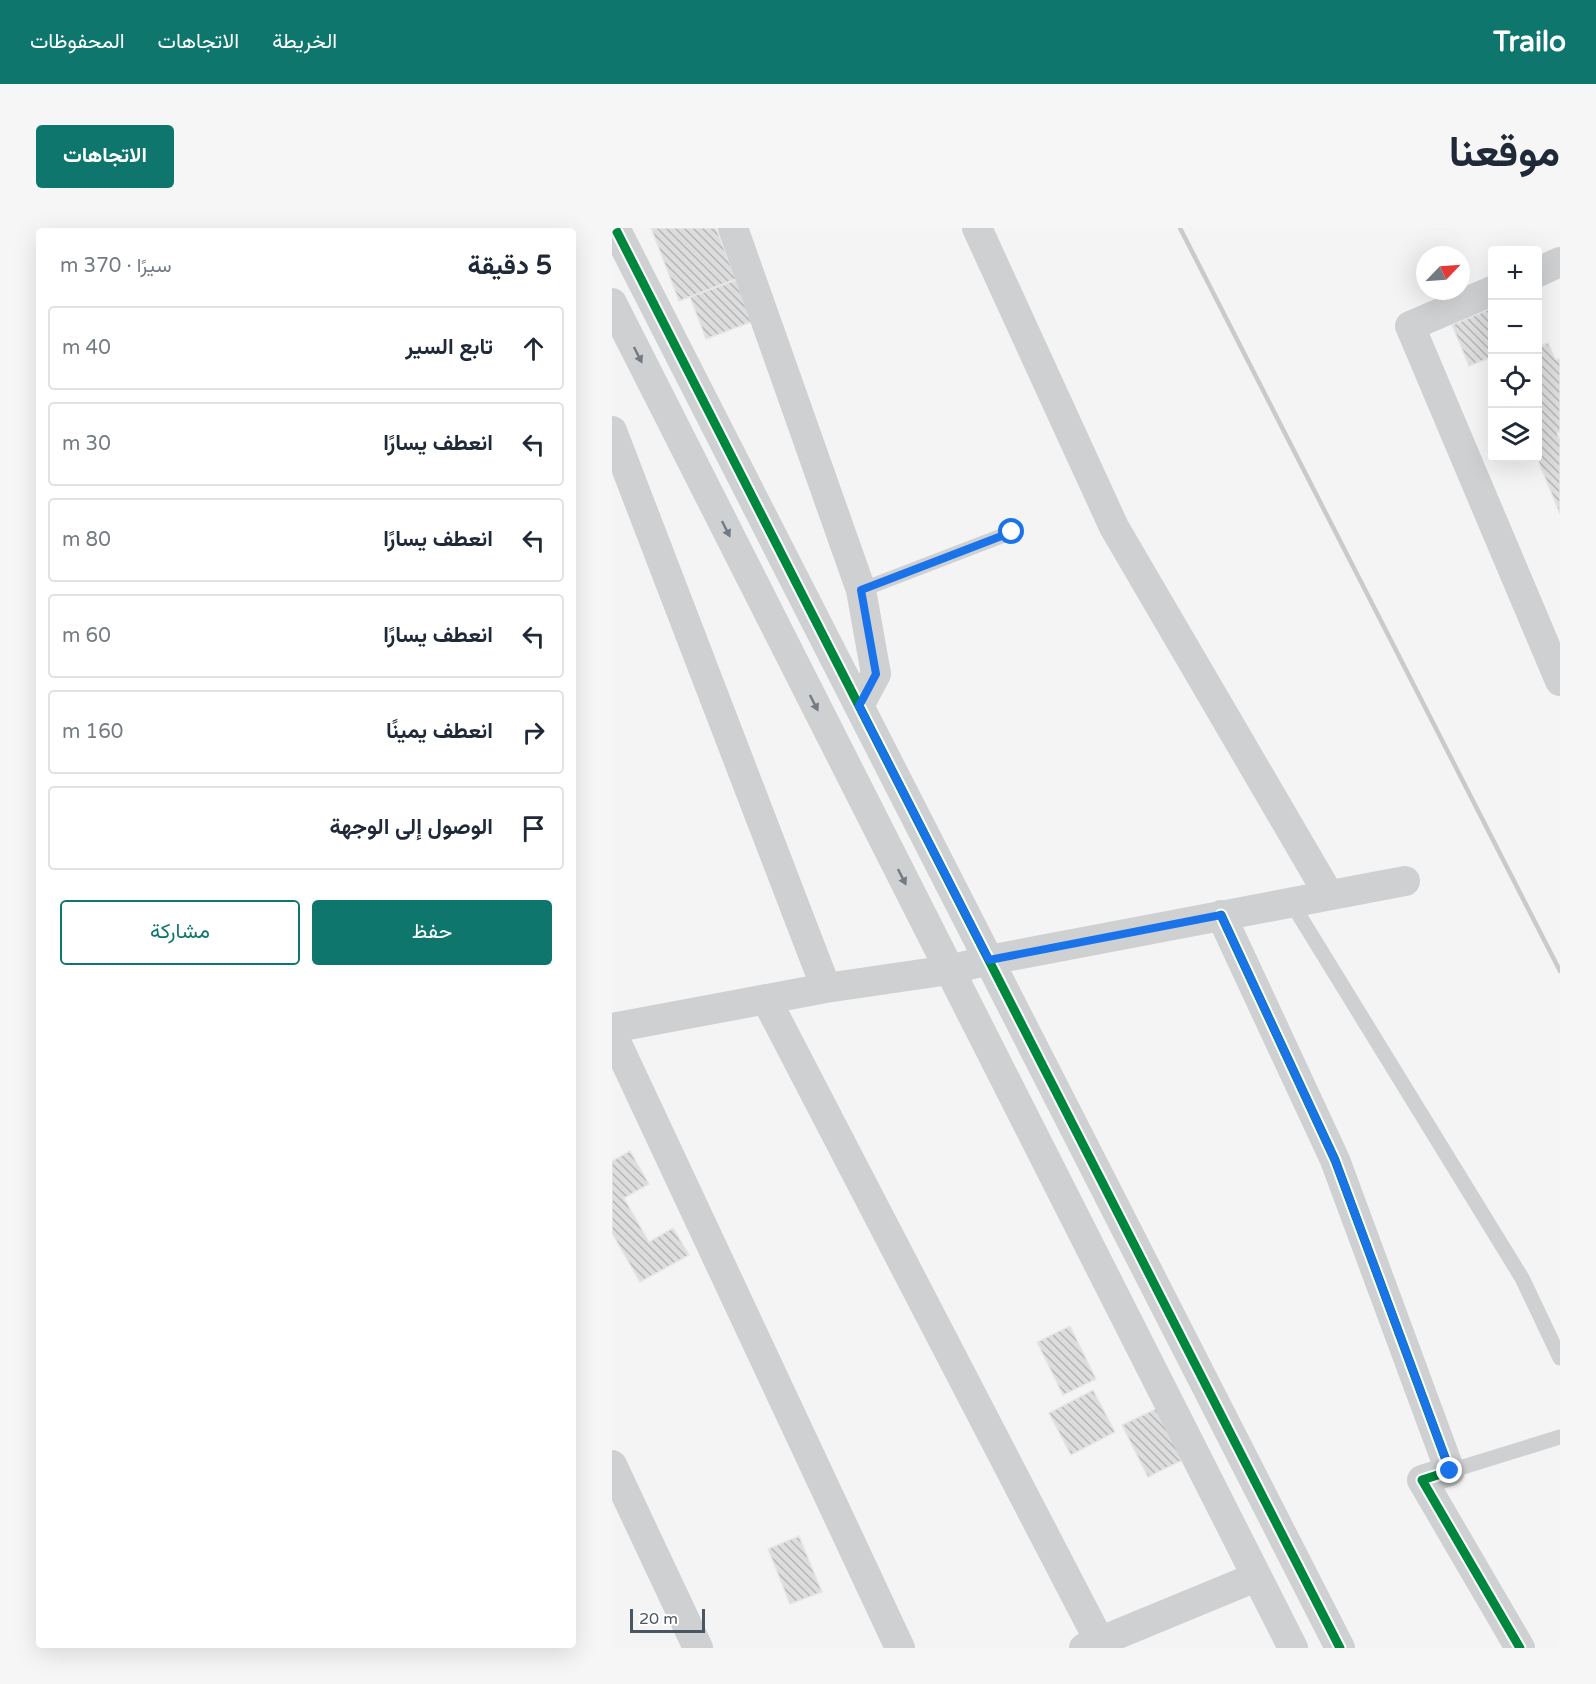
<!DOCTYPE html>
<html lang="ar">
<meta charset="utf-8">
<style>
:root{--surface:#fff;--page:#f6f6f7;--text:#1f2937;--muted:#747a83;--line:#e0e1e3;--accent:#0f766e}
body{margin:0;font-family:"Varela Round",Vazirmatn,sans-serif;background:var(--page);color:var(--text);direction:rtl}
.controls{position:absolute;right:18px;top:18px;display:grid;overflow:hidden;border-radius:6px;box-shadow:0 6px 24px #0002}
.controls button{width:54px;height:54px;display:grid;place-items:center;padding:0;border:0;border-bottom:2px solid var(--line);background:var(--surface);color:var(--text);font:30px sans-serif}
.compass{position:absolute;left:804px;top:18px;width:54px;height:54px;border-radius:50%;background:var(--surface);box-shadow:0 6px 24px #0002;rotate:65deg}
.scale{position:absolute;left:18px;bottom:15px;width:75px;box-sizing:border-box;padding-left:6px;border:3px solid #4a5661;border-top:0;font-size:16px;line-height:21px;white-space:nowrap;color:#4a5661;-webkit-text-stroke:4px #fff;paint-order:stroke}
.stop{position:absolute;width:18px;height:18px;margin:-14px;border:4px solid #1a73e8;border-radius:50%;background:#fff}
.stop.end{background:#1a73e8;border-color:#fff;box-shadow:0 2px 6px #0008}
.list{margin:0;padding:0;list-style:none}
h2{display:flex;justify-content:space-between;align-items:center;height:78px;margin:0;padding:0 24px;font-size:26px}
h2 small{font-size:20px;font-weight:400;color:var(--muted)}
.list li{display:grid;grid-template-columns:39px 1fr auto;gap:18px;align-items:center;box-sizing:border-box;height:84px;margin:0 12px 12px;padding:0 12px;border:2px solid var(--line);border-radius:6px}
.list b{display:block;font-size:22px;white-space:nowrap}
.list em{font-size:20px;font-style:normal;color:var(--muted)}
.actions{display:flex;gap:12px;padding:18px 24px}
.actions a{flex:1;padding:14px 0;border:2px solid var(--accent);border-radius:6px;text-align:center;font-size:21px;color:var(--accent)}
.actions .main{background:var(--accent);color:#fff}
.icon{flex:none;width:33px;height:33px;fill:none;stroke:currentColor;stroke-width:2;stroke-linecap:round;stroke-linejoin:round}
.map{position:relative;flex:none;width:948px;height:1420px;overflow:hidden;direction:ltr;border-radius:6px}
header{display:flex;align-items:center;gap:36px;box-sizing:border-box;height:84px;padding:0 30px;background:var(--accent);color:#fff}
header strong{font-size:28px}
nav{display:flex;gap:33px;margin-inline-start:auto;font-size:21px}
.intro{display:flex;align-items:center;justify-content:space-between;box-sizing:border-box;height:144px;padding:0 36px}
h1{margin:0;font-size:42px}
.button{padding:15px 27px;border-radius:6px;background:var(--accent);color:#fff;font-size:21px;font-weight:700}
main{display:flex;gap:36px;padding:0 36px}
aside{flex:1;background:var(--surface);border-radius:6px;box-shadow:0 6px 24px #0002}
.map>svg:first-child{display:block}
.building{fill:url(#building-back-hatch);stroke:#e5e6e7;stroke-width:1.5}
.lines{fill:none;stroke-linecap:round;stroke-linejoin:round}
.service{stroke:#ced0d2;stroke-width:15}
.minor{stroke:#ced0d2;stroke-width:30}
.rail{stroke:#c9cacc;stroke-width:4.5}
.cycleway-casing{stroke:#fff;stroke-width:13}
.cycleway{stroke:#00873e;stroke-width:9}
.oneway{fill:#727b83}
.route{stroke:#1a73e8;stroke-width:8}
</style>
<header>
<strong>Trailo</strong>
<nav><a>الخريطة</a><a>الاتجاهات</a><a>المحفوظات</a></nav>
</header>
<div class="intro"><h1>موقعنا</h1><a class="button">الاتجاهات</a></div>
<main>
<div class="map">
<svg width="948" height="1420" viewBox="0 0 948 1420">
<defs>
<pattern id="building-back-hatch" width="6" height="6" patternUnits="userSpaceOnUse" patternTransform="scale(1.5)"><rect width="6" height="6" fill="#ddddde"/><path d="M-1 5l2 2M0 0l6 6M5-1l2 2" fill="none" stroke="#b5b6b7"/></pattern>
</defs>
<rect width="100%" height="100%" fill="#f4f4f4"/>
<path class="building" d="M39 0H104L124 51 67 73Z
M124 52 139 94 94 111 78 69Z
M880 80V129L857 138 840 97Z
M926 112 928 118 936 115 943 131H948V204L945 205 948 212V286L925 230Z
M18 923 37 956 12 970 37 1014 61 1000 77 1027 28 1054 0 1005V933Z
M458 1098 484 1151 451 1167 425 1114Z
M481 1162 503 1204 459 1227 437 1185Z
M556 1175 581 1227 536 1249 510 1197Z
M187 1308 210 1364 178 1376 156 1321Z"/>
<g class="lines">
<path class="service" d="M249 362 400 304
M679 674 910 1050 948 1130
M838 1243 948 1209"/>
<path class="minor" d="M3 0 728 1420
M121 0 249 362 264 446 247 478
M365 0 502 299 717 667
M926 44 948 34
M880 63 798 98 948 453
M0 75 681 1420
M0 203 214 760
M609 687 723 932 838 1243 810 1252 908 1420
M154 771 491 1420
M0 800 214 760 337 742 377 732 793 653
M0 805 288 1420
M0 1237 86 1420
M472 1420 644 1349"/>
<path class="rail" d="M568 0 948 743"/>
<g class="cycleway-casing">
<path id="cycleway" d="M3 0 728 1420
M609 687 723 932 838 1243 810 1252 908 1420"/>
</g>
<use href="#cycleway" class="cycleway"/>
</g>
<defs><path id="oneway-solid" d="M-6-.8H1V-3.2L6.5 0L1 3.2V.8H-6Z" transform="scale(1.5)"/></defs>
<g class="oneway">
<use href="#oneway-solid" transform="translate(26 127) rotate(63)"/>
<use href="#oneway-solid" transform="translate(114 301) rotate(63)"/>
<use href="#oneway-solid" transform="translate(202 475) rotate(63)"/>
<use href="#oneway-solid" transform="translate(290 649) rotate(63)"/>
</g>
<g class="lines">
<path class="route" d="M400 304 249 362 264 446 247 478 377 732 609 687 723 932 838 1243"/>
</g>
</svg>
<div class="controls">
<button>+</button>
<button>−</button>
<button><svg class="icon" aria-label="locate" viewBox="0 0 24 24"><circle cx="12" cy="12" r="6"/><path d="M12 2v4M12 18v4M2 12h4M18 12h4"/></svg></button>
<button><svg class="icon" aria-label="layers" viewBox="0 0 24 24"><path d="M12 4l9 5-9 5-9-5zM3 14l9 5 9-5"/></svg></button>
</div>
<svg class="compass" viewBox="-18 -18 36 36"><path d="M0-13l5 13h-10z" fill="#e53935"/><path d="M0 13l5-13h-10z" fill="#747a83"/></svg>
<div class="scale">20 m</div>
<div class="stop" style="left:400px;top:304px"></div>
<div class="stop end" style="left:838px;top:1243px"></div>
</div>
<aside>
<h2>5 دقيقة<small>سيرًا · 370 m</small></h2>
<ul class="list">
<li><svg class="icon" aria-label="ahead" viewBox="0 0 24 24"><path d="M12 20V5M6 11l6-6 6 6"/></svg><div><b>تابع السير</b></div><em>40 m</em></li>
<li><svg class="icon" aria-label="left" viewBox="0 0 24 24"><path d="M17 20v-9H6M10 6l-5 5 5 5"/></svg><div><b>انعطف يسارًا</b></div><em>30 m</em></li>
<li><svg class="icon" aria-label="left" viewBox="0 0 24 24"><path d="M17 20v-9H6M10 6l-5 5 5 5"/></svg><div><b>انعطف يسارًا</b></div><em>80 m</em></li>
<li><svg class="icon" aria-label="left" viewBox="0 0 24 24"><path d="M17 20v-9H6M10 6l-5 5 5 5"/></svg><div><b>انعطف يسارًا</b></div><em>60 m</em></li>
<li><svg class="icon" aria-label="right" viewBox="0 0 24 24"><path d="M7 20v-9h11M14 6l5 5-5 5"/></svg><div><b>انعطف يمينًا</b></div><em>160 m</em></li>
<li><svg class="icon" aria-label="arrive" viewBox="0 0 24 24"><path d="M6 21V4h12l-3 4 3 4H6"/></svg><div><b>الوصول إلى الوجهة</b></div></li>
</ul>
<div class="actions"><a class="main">حفظ</a><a>مشاركة</a></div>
</aside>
</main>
